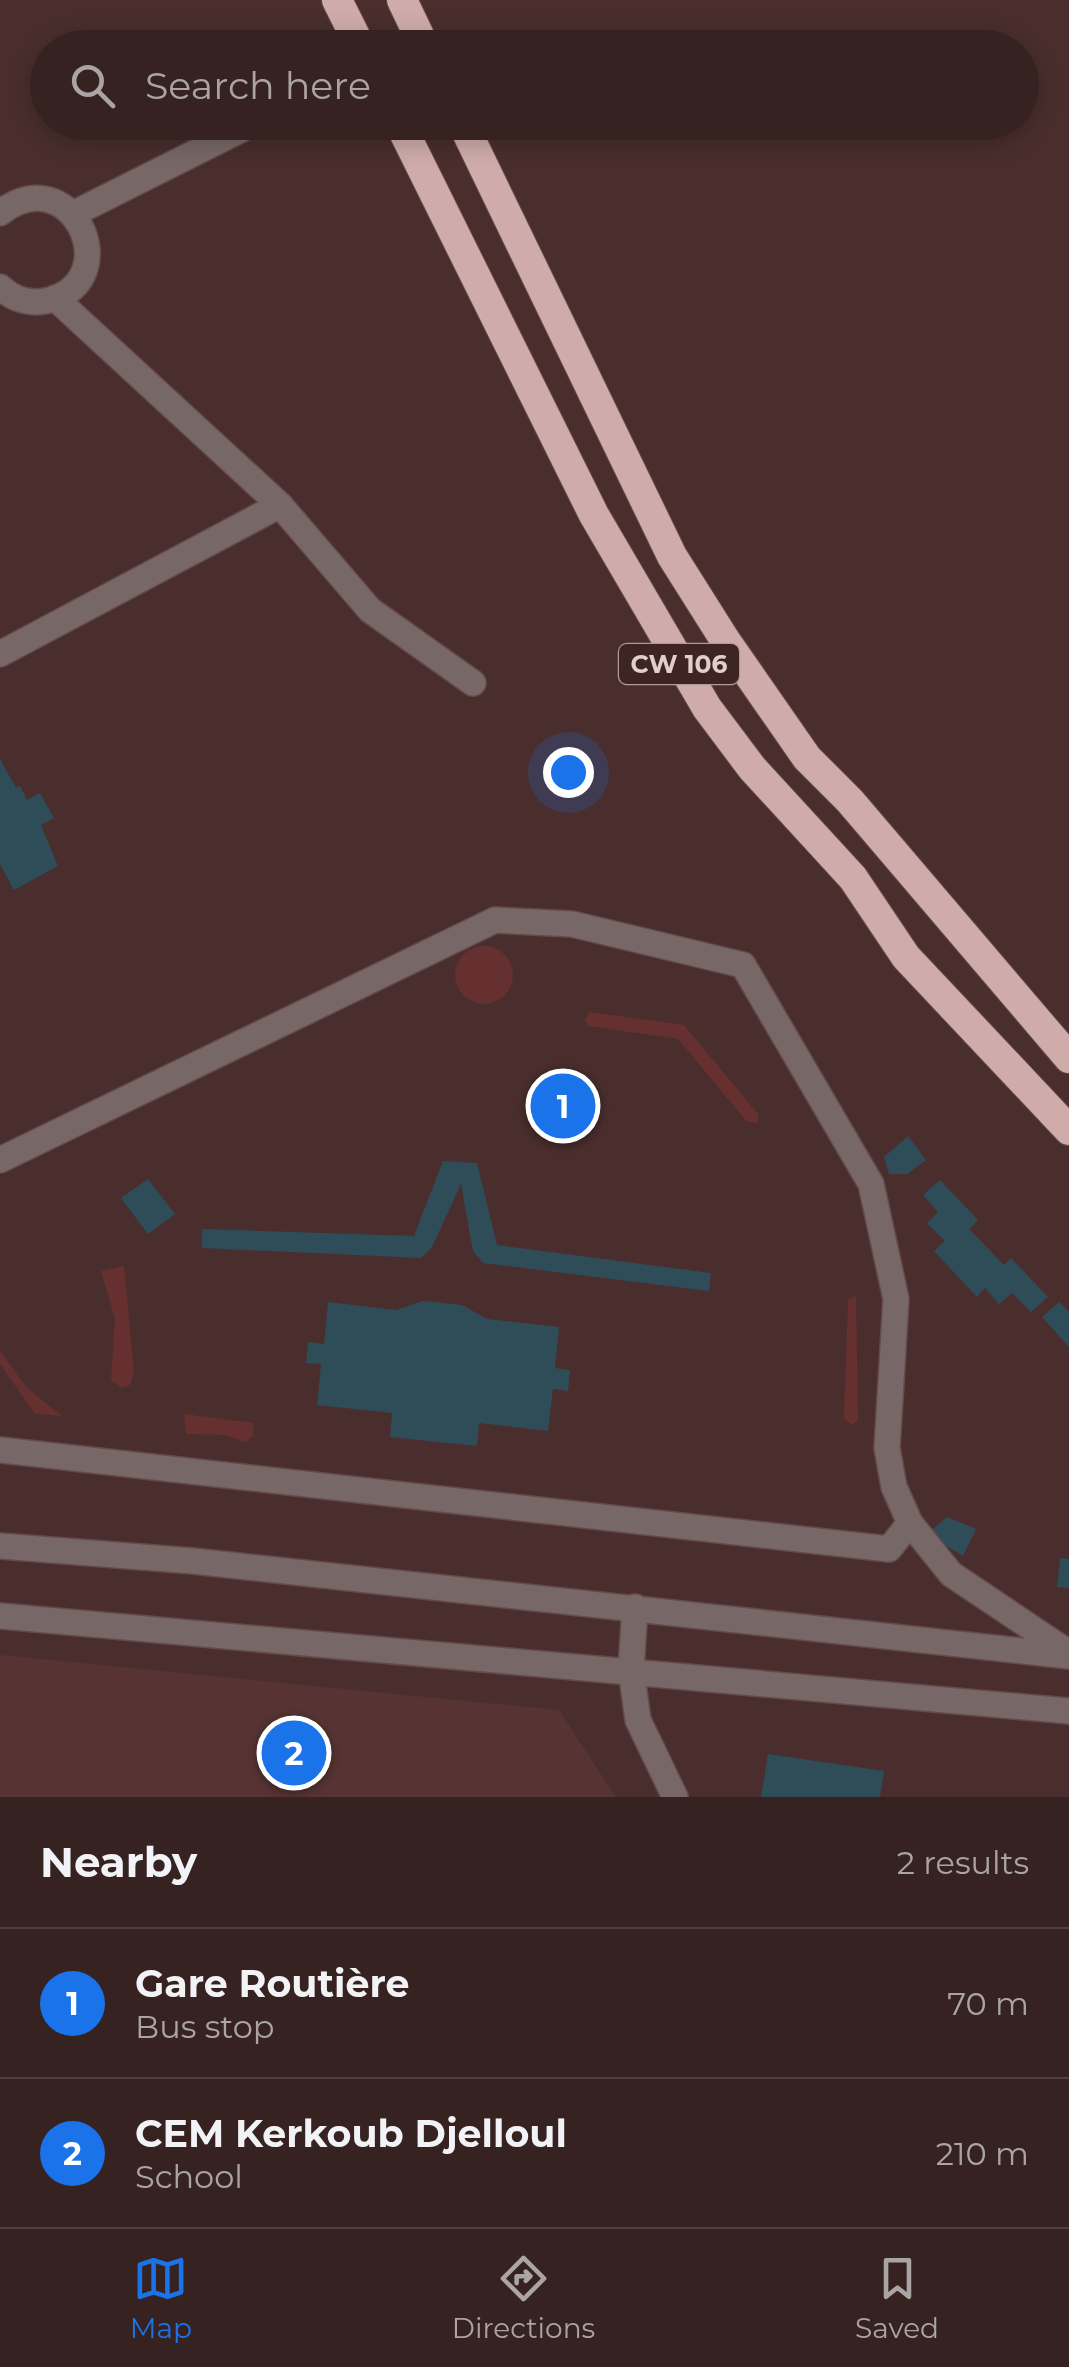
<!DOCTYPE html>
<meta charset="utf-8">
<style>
:root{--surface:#372222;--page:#3e2a2a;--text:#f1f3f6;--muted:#aaa4a5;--line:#513f40;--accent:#1a73e8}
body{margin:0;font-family:Montserrat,sans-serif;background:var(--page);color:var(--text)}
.you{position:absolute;left:568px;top:772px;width:35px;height:35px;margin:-25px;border:8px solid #fff;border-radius:50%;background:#1a73e8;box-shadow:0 0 0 15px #1a73e833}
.badge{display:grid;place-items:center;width:65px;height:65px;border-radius:50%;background:var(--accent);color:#fff;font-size:32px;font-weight:700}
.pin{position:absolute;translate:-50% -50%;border:5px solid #fff;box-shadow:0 2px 10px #0006}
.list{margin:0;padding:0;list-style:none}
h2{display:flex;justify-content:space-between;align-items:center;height:130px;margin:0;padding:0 40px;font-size:42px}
h2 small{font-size:32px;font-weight:400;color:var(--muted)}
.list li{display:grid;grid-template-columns:65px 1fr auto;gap:30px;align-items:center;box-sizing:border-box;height:150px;padding:0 40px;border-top:2px solid var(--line)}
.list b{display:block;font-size:38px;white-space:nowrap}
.list p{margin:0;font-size:32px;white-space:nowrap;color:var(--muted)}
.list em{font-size:32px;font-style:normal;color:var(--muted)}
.icon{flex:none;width:55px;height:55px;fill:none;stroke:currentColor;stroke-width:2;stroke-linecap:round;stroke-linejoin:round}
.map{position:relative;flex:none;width:1069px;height:1797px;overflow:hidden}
.search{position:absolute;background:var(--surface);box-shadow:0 5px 25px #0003;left:30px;right:30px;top:30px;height:110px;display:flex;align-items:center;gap:25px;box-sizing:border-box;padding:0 35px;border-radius:55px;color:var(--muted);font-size:38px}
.sheet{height:430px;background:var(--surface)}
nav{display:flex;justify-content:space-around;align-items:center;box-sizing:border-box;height:140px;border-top:2px solid var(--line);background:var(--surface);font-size:28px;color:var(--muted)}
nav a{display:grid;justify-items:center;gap:5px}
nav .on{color:var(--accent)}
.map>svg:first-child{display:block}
.built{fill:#573433}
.green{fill:#673030}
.building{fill:#2f4d59}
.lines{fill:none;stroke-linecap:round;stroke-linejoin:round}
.minor-casing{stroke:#644b4a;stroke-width:28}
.highway-casing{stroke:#644b4a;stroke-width:32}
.minor{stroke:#776867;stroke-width:25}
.highway{stroke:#cfacaa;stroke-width:30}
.labels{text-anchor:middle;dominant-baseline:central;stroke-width:10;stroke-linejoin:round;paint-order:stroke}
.shield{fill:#3e2423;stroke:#b09b9a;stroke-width:2.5}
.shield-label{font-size:25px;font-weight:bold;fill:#e1cecd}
</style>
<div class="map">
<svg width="1069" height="1797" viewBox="0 0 1069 1797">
<rect width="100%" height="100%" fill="#492e2d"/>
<path class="built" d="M0 1655 559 1710 616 1797H0Z"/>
<path class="green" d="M455 975a29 29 0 1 1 58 0a29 29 0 1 1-58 0Z
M590 1012 684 1025 758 1114V1123L747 1122 678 1039 588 1026 585 1019Z
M124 1266 134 1373 130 1385 122 1388 111 1380 115 1319 101 1271Z
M856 1295 858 1420 852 1425 844 1419 848 1300Z
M0 1351 27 1388 62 1416 35 1414 0 1364Z
M184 1414 254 1423 253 1436 246 1442 224 1435 186 1434Z"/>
<path class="building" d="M0 759 16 788 20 786 27 800 40 793 54 818 41 825 58 866 14 890 0 864Z
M908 1136 926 1160 907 1174H889L884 1157Z
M443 1161 477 1163 497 1245 711 1273 709 1291 483 1263 473 1251 461 1184 432 1247 421 1258 202 1248V1229L414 1236Z
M148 1179 175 1214 148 1234 121 1198Z
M940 1180 978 1220 969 1229 1004 1265 1011 1258 1048 1297 1031 1312 1012 1293 999 1304 985 1288 977 1297 934 1251 945 1241 927 1223 938 1212 923 1195Z
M423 1301 462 1305 487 1319 559 1327 555 1368 570 1370 568 1391 553 1389 548 1431 479 1423 477 1446 390 1437 392 1413 317 1405 321 1364 306 1363 308 1342 324 1344 328 1302 396 1310Z
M1059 1302 1069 1312V1347L1042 1317Z
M947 1517 976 1529 963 1556 934 1538 933 1529Z
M1060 1558 1069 1559V1588L1057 1587Z
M768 1754 884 1771 880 1797H761Z"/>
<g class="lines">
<g class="minor-casing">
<path id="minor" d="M0 213C70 157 128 277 50 300 32 305 14 300 0 287
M73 214 256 122
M55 298 280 505 370 610 473 683
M0 654 280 505
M0 1160 495 920 572 924 743 965 871 1184 896 1299 887 1448 894 1487 910 1523 951 1574 1069 1653
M0 1450 889 1549 910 1523
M0 1546 193 1561 1069 1656
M635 1607 631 1670 638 1720 675 1797
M0 1616 1069 1711"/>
</g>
<g class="highway-casing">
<path id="highway" d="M337 0 361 48
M402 0 425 48
M399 122 594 515 707 708 752 768 853 878 906 957 1069 1130
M462 122 672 556 725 640 807 758 850 801 1069 1058"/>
</g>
<use href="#minor" class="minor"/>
<use href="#highway" class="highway"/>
</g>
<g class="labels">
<rect class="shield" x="619" y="644" width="120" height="40" rx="8"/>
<g class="shield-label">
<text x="679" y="664">CW 106</text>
</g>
</g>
</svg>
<div class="you"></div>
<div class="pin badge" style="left:563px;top:1106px">1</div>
<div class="pin badge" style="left:294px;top:1753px">2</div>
<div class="search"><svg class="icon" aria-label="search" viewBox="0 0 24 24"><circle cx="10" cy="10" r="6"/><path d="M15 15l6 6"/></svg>Search here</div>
</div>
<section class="sheet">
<h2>Nearby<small>2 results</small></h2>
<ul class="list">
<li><span class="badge">1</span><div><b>Gare Routière</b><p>Bus stop</p></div><em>70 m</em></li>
<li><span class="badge">2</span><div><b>CEM Kerkoub Djelloul</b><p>School</p></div><em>210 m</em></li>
</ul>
</section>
<nav>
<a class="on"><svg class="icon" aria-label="map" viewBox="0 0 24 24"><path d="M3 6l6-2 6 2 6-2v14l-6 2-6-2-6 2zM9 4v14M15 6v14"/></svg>Map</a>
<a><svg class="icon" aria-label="directions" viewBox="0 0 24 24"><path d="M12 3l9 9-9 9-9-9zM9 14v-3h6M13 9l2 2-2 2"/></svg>Directions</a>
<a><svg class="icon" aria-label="saved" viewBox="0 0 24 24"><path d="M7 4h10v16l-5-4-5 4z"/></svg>Saved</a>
</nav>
